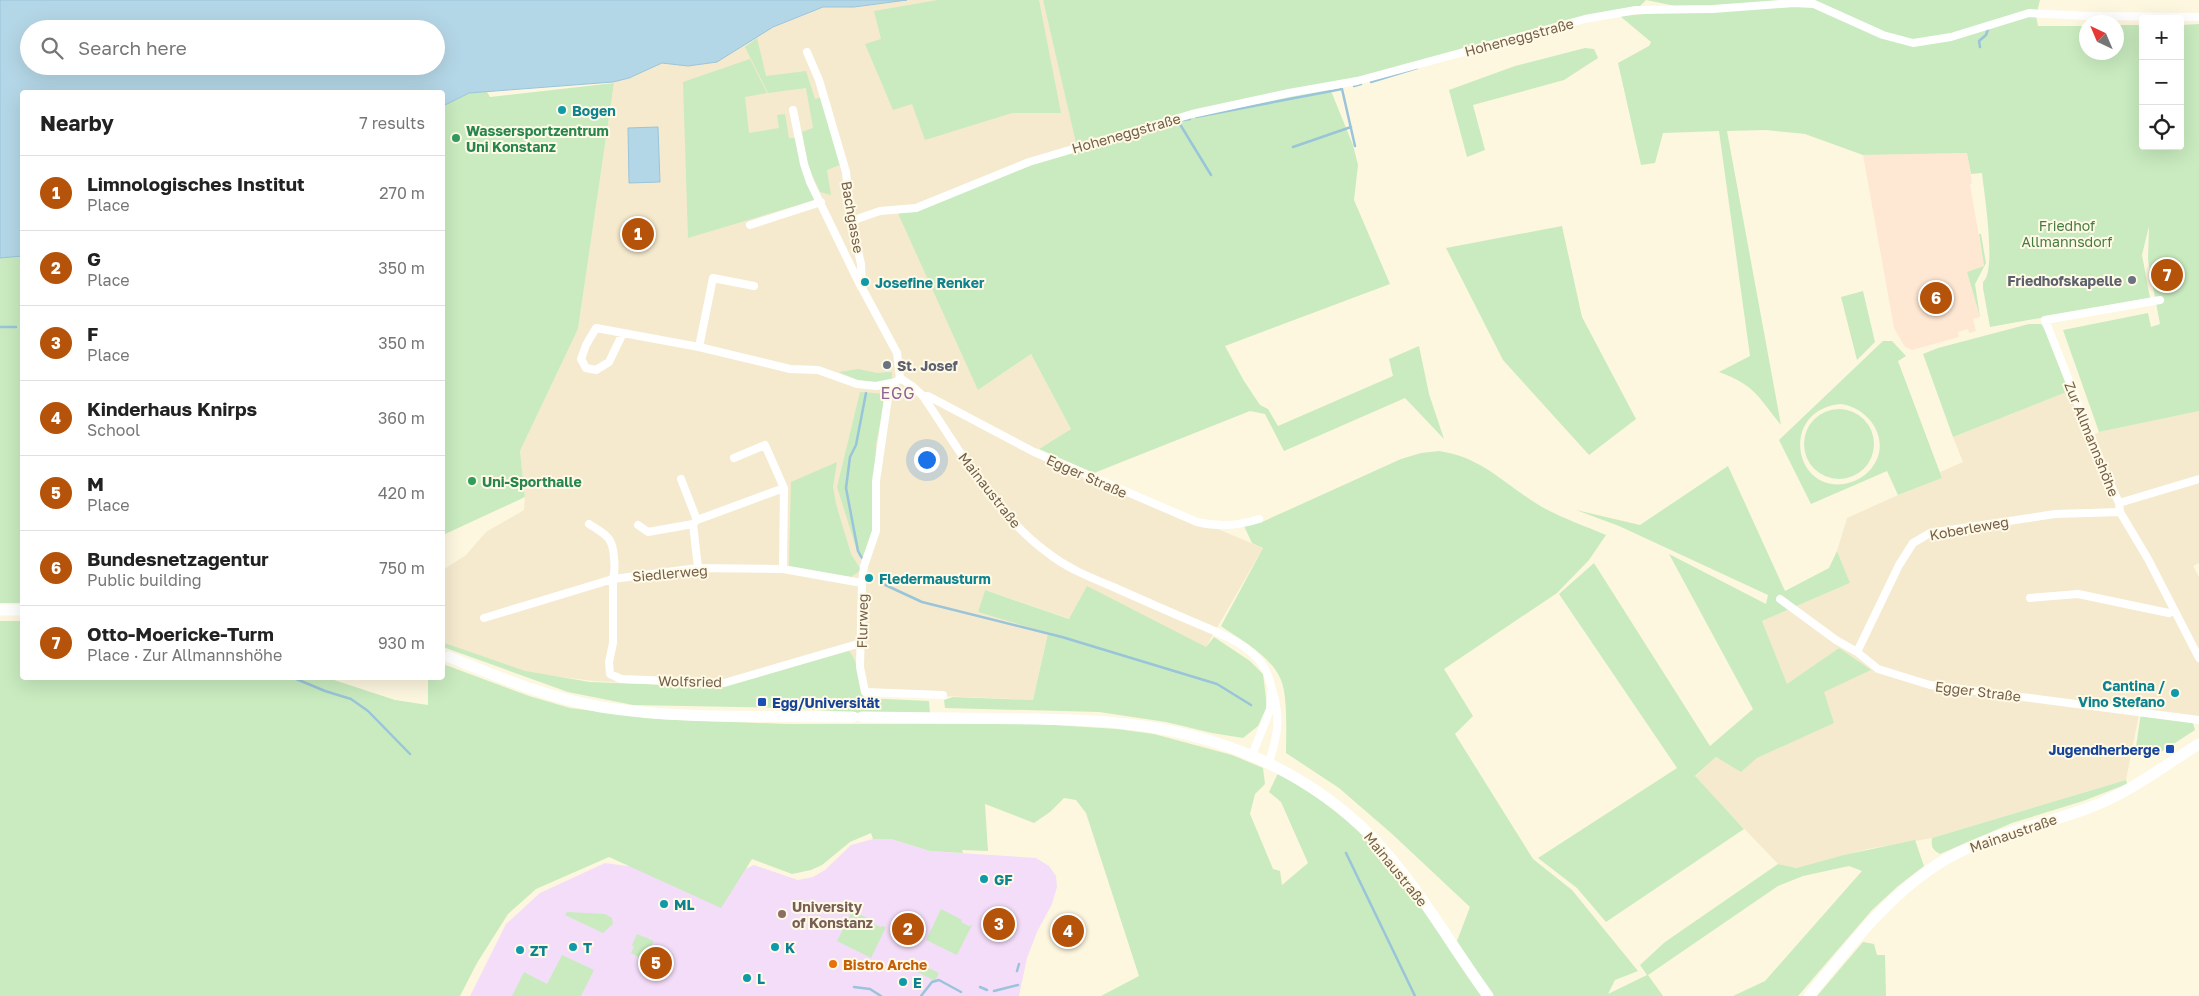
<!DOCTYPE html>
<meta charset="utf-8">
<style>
:root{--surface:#fff;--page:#f6f6f6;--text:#222;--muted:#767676;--line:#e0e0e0;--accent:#b45309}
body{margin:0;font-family:"Golos Text",sans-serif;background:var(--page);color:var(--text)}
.controls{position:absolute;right:15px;top:15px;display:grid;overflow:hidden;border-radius:5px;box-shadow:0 5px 20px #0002}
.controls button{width:45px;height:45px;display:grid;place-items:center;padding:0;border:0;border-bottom:1px solid var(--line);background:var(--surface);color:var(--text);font:25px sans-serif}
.compass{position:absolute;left:2079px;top:15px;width:45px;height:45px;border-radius:50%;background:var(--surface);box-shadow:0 5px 20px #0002;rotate:316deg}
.you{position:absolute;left:926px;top:459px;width:18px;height:18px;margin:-12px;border:4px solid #fff;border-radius:50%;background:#1a73e8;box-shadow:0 0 0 8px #1a73e833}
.badge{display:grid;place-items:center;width:32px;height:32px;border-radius:50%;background:var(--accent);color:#fff;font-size:16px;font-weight:700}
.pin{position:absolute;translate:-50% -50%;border:2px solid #fff;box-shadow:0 1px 5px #0006}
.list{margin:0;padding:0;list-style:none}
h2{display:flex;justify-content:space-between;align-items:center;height:65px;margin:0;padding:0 20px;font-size:21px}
h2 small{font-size:16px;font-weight:400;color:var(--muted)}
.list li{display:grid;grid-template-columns:32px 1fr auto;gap:15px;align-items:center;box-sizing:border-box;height:75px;padding:0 20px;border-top:1px solid var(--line)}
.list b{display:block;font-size:19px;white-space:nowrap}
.list p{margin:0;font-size:16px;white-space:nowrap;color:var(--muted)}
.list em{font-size:16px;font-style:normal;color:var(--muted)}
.icon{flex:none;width:28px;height:28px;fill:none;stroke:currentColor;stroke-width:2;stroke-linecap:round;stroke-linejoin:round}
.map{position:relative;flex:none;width:2199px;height:996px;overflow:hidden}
.search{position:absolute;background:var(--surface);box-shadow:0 5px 20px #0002;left:20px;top:20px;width:425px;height:55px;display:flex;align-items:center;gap:12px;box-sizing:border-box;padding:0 18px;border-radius:28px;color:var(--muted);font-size:19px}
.panel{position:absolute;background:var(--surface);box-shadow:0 5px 20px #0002;left:20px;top:90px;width:425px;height:590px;border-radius:5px}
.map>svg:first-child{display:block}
.residential{fill:#f5eace}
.commercial{fill:#fee8d3}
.education{fill:#f4ddf9}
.green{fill:#c9ebbf;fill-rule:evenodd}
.water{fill:#b4d7e7;stroke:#9ac4d9;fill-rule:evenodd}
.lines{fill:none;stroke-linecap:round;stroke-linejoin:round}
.stream{stroke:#9ac4d9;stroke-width:2.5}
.street{stroke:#fff;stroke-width:8}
.secondary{stroke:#fff;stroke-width:11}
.culture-dot{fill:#0f9aa8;stroke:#fffae7;stroke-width:2}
.leisure-dot{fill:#2e9e5b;stroke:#fffae7;stroke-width:2}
.worship-dot{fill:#6b7280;stroke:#fffae7;stroke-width:2}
.transit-dot{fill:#1a4fb4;stroke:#fffae7;stroke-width:2}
.education-dot{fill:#8d6e63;stroke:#fffae7;stroke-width:2}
.food-dot{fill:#e8710a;stroke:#fffae7;stroke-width:2}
.labels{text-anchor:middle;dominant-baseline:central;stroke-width:4;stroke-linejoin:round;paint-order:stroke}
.street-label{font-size:14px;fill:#755f47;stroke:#fffae7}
.culture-label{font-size:14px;font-weight:bold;fill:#0d838f;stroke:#fffae7;text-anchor:start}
.leisure-label{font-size:14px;font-weight:bold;fill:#27864d;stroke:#fffae7;text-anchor:start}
.park-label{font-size:14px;fill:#457b3e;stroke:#fffae7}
.worship-label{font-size:14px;font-weight:bold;fill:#5b616d;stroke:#fffae7;text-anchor:end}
.transit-label{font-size:14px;font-weight:bold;fill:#164399;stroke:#fffae7;text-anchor:start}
.education-label{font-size:14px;font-weight:bold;fill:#785e54;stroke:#fffae7;text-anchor:start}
.food-label{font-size:14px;font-weight:bold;fill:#c56008;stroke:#fffae7;text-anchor:start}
.quarter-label{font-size:16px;letter-spacing:1px;fill:#906299;stroke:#fffae7}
</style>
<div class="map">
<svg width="2199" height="996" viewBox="0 0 2199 996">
<rect width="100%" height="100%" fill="#fdf7e0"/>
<path class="residential" d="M907 0H1043L1078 147 978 390 1031 354 1071 429 1034 452 1263 548 1206 647 1070 619 985 590 978 612 1048 632 1033 700 593 681 523 672 443 642V570L466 555 486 532 524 510 525 497 520 451 578 329 614 83 613 82 629 78 662 63 688 66 717 62 773 27 824 7H854Z
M2069 391 2088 438 2099 432 2199 411V563L2193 566 2199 577V719L2140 709 2126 780 1932 838 1868 849 1799 868 1778 864 1695 777 1716 757 1742 771 1757 758 1833 723 1823 692 1870 670 1839 648 1787 685 1762 621 1850 583 1837 551 1847 518 1898 495 1942 478 1940 472 1963 462 1953 437Z"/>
<path class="commercial" d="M1967 153 1972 183 1970 185 1984 266 1967 272 1980 317 1973 319 1976 331 1969 333 1968 329 1958 332 1959 337 1912 350 1905 347 1894 328 1863 155Z"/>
<path class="education" d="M873 839H891L930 851 1036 858 1049 866 1056 876 1057 887 1052 904 1037 932 1027 958 1019 996H470L506 924 540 893 605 863 642 868 733 875 754 865 798 880 813 877 825 870 851 845Z"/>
<path class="green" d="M0 0 29 29V66L22 92V603H0Z
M938 0H1039L1061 113H1012L925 140 912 104 893 110 865 44 881 39 874 11Z
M1043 0H1646L1636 10 1329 86 1353 145 1358 165 1354 200 1390 284 1225 346 1244 381 1260 405 1268 409 1278 426 1393 376 1389 359 1419 346 1429 394 1444 439 1405 398 1284 451 1265 414 1250 411 1094 473 1039 449 1071 429 1031 354 978 390 896 209 918 208 1077 147Z
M1646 0H2040L2036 16 2038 26H2086V52H2116L2117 25H2143V146H2180V25L2199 24V411L2099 432 2063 330 2148 313 2151 327 2160 324 2148 260 2149 226 2142 255 2150 298 1990 327 1983 288V282C1997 271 1984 193 1982 173L1971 174 1967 153 1863 155 1805 134 1766 130 1727 131 1781 425C1758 397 1755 385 1719 372L1750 356 1719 131 1663 133 1655 163 1641 165 1618 63 1649 46 1651 42 1620 16 1708 9 1680 7Z
M757 38 766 76 806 71 815 99 822 97 840 165 827 170 831 195 820 192 808 166 802 132 813 128 806 88 768 93 745 47Z
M1585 48 1594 49 1598 58 1564 80 1473 105 1485 150 1467 157 1449 90 1515 66Z
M750 59 767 93 745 97 749 133 779 128 777 115 785 114 789 138H796L815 200 688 238 683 82Z
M614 83 578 329 520 451 525 497 443 535V106L469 93 487 92 490 97Z
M1562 226 1582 317 1636 419 1589 455 1503 360 1446 248Z
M1979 234H1981L1986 263 1975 284 1980 317 1967 272 1984 266Z
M1863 291 1875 342 1857 360 1841 297Z
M2029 324H2041L2047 332 2069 391 1953 437 1923 354 1938 348Z
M1883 341H1892L1906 356 1898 361 1942 478 1898 495 1887 471 1811 504 1779 440ZM1840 404C1870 407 1893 442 1871 469 1864 477 1855 482 1844 484 1792 491 1781 410 1840 404Z
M858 369 877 373 892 372V379C875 390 855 379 839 372Z
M860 392 886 394 876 444 873 531 865 556 859 557 837 487Z
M1804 444a35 35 0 1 1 70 0a35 35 0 1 1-70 0Z
M1439 451C1483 457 1506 486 1542 507 1562 518 1585 526 1606 535L1589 560 1557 593 1444 669 1473 716 1455 734 1533 859 1572 890 1638 971 1615 980 1608 994 1647 975 1640 965 1665 942 1778 864 1797 868 1844 855 1915 840 1924 866 1898 886 1872 910 1798 996H1733L1765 981 1862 871 1849 866 1803 876 1778 886 1648 975 1663 996H1101L1139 976 1086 813 1076 800 1064 798 1050 812 1034 823 985 804 988 851 962 850 963 853 930 851 891 839H873L871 833 850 842 822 865 811 870 792 874 752 859 721 908 609 857 536 889 508 914 477 963 460 996H0V621H22V678H328L395 700 428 705V678H442L443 664 529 696 570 708 658 719 786 724H1038L1117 729 1154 734 1232 755 1263 768 1265 784 1255 794 1250 814 1273 869 1280 871 1282 885 1308 863 1281 802 1269 792 1280 769 1362 822 1457 941 1470 907 1391 833 1339 788 1286 753C1286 735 1288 696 1281 680 1272 657 1241 640 1221 626L1263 548 1252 543 1244 526 1262 522 1401 459 1421 453Z
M837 462 833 487 836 504 851 554 861 570 851 577 789 567 791 482Z
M1728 466 1785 591 1829 568 1837 551 1850 583 1762 621 1787 684 1839 648 1871 670 1824 692 1834 723 1757 758 1741 772 1716 757 1695 776 1744 829 1606 922 1577 888 1538 858 1677 768 1559 594 1594 563 1710 746 1753 709 1669 554 1766 604 1768 595 1619 526 1576 510 1640 525Z
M1087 586 1206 647 1214 637 1250 661 1263 674 1267 706 1258 726 1243 738 1212 733 1166 722 1099 712 945 708 944 700 953 697 1033 700 1048 633 978 612 985 590 1069 619Z
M442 642 525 671 590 682 722 687 849 651C860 664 858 682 864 698L929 701 930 713H863L787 708 633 705 568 692 443 647Z
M2141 713 2192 720 2195 730 2158 754 2144 753V748L2136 747Z
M2126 780 2127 784 2083 801 2012 823 1940 854C1932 850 1931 846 1932 838Z
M941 909 962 920 961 922 969 926 972 925 957 955 926 940Z
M852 911 874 921 873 924 881 927 882 926 886 927 871 958 837 941Z
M567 912 605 914 612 918 613 924 603 933 565 915Z
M637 934 654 941 649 951 644 949 640 958 631 953 634 947 632 945Z
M1863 942 1874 944 1877 955H1885L1886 996H1817Z
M562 955 594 970 581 996H512L524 972 547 984Z
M914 961 939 973 935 981 910 968Z"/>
<path class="water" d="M0 0H907L854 7H823L773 27 717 62 688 66 662 63 629 78 613 82 469 93 443 106 442 92H22V256L0 258ZM29 29H436V66H29Z
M658 127 660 182 629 183 628 128Z"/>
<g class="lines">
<path class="stream" d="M1980 47 1979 41 1986 35 1988 29
M1371 82 1417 68
M1354 86 1361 84
M1196 117 1342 89 1355 146
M1184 120 1190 119
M1178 121 1211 175
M1293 147 1351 127
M0 327H16
M862 558 858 551 846 488 850 457 856 445 866 393
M881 583 922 602 1062 637 1217 684 1251 705
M294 678 325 691 351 699 368 711 410 754
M1346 853 1415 996
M1017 971 1019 964
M854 987 870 989 881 996
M980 987 987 990
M994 991 1018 985
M921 996 932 982 939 980 961 992"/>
<path class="street" d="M807 52 819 80 846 172 851 221 861 264 862 288 897 353 900 378
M793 110 804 164 810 182 861 287
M851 221 880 211 916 208 1029 162 1192 114 1289 93 1357 81 1585 19 1636 10 1713 9 1794 3 1814 4 1883 35 1913 43 1951 37 2029 13 2089 16 2199 17
M750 225 821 202
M2160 300 2045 320 2105 472 2119 503 2120 512 2148 559 2199 658
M623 333 609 362 596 370 586 368 581 359 586 345 596 328 699 347 790 369 818 370 857 384 876 386 896 382 900 378
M699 347 713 278 754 286
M900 378 912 386 923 396C960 451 994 513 1048 553 1067 568 1089 577 1111 586 1138 598 1165 610 1191 621 1216 632 1250 643 1264 667 1268 673 1270 682 1272 689 1281 718 1278 734 1269 762
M890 384 876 481V531L864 566 862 583 860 667 865 692 943 695
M923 396H928L1034 452 1197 522C1219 527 1237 526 1259 519
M734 458 765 445 784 488
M681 479 697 520
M2119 503 2199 479
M589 524C606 535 613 537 614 558 615 566 615 571 613 579V643L609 662 610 674 621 679 724 683 861 643
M693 524 698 568
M638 525 648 532 693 524 697 520 784 488 783 569
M2030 598 2078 594 2159 611 2169 613 2174 610
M1780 599 1836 640 1857 652 1878 669 1930 685 2199 720
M484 618 613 579 698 568 783 569 862 583
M1857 652 1899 565 1913 543 1930 533 2055 514 2120 512
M1252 755 1270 710 1271 692"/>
<path class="secondary" d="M0 610H22
M449 657C499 677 548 698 601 707 683 720 769 715 853 717
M862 717C920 718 978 718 1036 719 1066 720 1097 720 1127 724 1219 734 1306 770 1372 837 1417 884 1450 944 1488 996
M1809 996C1850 945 1891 891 1948 858 1993 833 2044 825 2091 807 2130 792 2164 766 2199 744"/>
</g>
<g class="culture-dot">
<circle cx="562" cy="110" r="5"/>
<circle cx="865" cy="282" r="5"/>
<circle cx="869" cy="578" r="5"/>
<circle cx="2175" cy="693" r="5"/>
<circle cx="984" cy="879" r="5"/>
<circle cx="664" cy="904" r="5"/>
<circle cx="573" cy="947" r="5"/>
<circle cx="775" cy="947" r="5"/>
<circle cx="520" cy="950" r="5"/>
<circle cx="747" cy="978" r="5"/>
<circle cx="903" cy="982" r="5"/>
</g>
<g class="leisure-dot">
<circle cx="456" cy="138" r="5"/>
<circle cx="472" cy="481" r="5"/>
</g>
<g class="worship-dot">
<circle cx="2132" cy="280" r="5"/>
<circle cx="887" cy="365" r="5"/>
</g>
<g class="transit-dot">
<rect x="757" y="697" width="10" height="10" rx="2.5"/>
<rect x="2165" y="744" width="10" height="10" rx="2.5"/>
</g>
<circle class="education-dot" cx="782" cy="914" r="5"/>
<circle class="food-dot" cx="833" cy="964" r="5"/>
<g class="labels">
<g class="street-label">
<text transform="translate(1519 37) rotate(-15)">Hoheneggstraße</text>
<text transform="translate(1126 133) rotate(-16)">Hoheneggstraße</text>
<text transform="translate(853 217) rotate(80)">Bachgasse</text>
<text transform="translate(2092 439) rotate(68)">Zur Allmannshöhe</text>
<text transform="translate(1087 476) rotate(24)">Egger Straße</text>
<text transform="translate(990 490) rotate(52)">Mainaustraße</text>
<text transform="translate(1969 528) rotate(-10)">Koberleweg</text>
<text transform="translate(670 573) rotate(-5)">Siedlerweg</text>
<text transform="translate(862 621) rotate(-89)">Flurweg</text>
<text transform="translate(690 681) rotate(1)">Wolfsried</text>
<text transform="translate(1978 691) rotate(7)">Egger Straße</text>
<text transform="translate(2013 833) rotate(-19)">Mainaustraße</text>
<text transform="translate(1396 869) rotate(51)">Mainaustraße</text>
</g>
<g class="culture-label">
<text x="572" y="110">Bogen</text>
<text x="875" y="282">Josefine Renker</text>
<text x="879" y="578">Fledermausturm</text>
<text x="2165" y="685" text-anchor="end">Cantina /<tspan x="2165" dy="16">Vino Stefano</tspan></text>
<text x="994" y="879">GF</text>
<text x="674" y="904">ML</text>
<text x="583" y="947">T</text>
<text x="785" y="947">K</text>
<text x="530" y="950">ZT</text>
<text x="757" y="978">L</text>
<text x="913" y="982">E</text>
</g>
<g class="leisure-label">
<text x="466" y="130">Wassersportzentrum<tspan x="466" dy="16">Uni Konstanz</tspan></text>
<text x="482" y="481">Uni-Sporthalle</text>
</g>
<g class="park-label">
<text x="2067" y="225">Friedhof<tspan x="2067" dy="16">Allmannsdorf</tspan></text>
</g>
<g class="worship-label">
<text x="2122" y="280">Friedhofskapelle</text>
<text x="897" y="365" text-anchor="start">St. Josef</text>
</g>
<g class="transit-label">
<text x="772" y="702">Egg/Universität</text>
<text x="2160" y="749" text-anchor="end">Jugendherberge</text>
</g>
<g class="education-label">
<text x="792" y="906">University<tspan x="792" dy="16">of Konstanz</tspan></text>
</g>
<g class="food-label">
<text x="843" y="964">Bistro Arche</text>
</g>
<g class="quarter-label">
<text x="898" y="393">EGG</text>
</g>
</g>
</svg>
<div class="controls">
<button>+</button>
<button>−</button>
<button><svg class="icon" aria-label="locate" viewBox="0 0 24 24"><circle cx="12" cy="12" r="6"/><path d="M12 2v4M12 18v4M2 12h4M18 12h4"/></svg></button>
</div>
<svg class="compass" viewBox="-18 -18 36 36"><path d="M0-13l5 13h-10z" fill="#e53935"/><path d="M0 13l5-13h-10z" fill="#767676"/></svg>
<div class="you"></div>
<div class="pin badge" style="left:638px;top:234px">1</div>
<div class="pin badge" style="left:908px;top:929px">2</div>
<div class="pin badge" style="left:999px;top:924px">3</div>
<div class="pin badge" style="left:1068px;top:931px">4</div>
<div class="pin badge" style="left:656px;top:963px">5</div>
<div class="pin badge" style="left:1936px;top:298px">6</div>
<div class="pin badge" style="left:2167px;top:275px">7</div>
<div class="search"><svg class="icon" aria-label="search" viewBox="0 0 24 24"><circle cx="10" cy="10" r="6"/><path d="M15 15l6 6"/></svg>Search here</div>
<section class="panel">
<h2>Nearby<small>7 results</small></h2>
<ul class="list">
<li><span class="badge">1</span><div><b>Limnologisches Institut</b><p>Place</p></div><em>270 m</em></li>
<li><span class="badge">2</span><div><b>G</b><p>Place</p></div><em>350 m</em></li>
<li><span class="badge">3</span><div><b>F</b><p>Place</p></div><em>350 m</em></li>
<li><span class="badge">4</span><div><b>Kinderhaus Knirps</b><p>School</p></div><em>360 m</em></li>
<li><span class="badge">5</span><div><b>M</b><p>Place</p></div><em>420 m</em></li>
<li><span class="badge">6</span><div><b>Bundesnetzagentur</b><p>Public building</p></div><em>750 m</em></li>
<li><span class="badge">7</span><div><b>Otto-Moericke-Turm</b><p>Place · Zur Allmannshöhe</p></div><em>930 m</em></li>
</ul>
</section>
</div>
